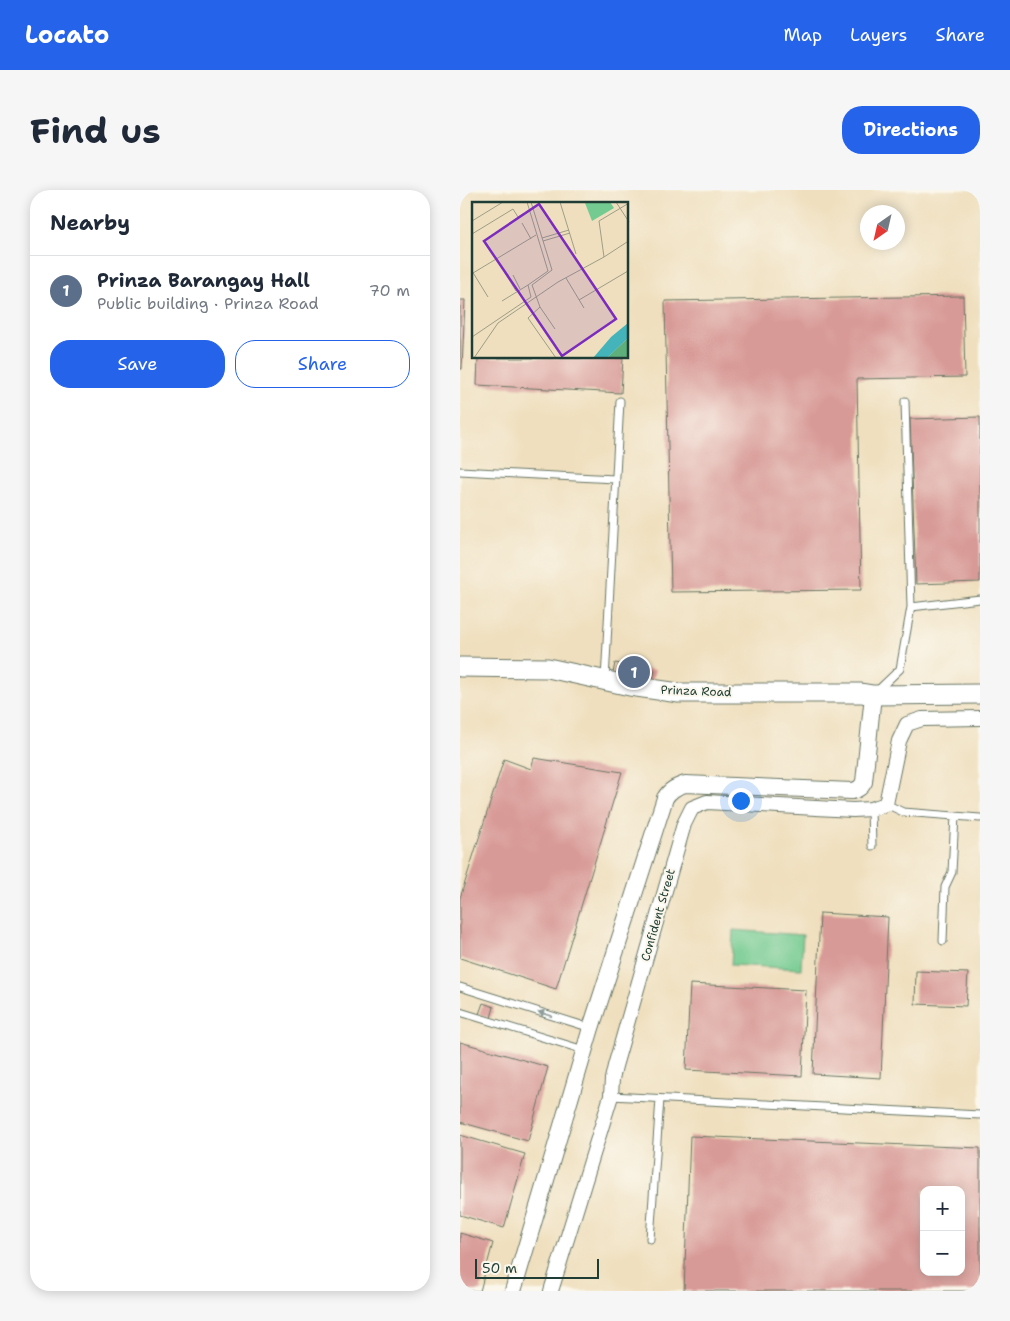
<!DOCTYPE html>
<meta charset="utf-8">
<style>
:root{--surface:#fff;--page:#f6f6f7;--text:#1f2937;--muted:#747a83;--line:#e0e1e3;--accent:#2563eb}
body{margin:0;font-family:"Shantell Sans",sans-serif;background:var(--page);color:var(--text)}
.controls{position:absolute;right:15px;bottom:15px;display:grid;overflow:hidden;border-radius:10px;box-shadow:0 2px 12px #0003}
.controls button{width:45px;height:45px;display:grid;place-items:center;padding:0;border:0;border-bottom:1px solid var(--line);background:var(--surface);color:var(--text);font:25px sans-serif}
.compass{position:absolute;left:400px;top:15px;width:45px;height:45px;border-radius:50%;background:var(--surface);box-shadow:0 2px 12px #0003;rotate:214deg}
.scale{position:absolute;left:15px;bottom:12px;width:124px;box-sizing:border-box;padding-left:5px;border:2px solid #1f3d34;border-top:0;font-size:14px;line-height:18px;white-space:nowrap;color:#1f3d34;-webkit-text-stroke:4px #fbf7ec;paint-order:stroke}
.you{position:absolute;left:280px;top:610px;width:18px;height:18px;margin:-12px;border:4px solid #fff;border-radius:50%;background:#1a73e8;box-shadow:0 0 0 8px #1a73e833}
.badge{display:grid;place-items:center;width:32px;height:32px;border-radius:50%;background:var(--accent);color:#fff;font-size:16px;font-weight:700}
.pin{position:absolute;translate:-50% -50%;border:2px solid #fff;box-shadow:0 1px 5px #0006}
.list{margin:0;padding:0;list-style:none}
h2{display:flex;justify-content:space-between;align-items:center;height:65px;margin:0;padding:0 20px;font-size:21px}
h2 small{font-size:16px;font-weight:400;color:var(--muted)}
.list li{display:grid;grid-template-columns:32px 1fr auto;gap:15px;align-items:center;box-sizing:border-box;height:70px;padding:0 20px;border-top:1px solid var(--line)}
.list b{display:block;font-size:19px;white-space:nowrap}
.list p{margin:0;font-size:16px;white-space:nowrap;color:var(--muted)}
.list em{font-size:16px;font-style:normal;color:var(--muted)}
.actions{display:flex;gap:10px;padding:15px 20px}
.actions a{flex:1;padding:11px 0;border:1px solid var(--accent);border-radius:20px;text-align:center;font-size:18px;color:var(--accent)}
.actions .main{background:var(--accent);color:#fff}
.map{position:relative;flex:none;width:520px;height:1101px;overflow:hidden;border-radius:20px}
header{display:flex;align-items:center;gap:30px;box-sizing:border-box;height:70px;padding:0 25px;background:var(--accent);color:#fff}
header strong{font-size:24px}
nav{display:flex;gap:28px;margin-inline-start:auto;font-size:18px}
.intro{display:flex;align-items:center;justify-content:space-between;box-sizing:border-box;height:120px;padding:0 30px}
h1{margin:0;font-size:35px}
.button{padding:12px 22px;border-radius:20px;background:var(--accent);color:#fff;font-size:18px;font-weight:700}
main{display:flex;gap:30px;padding:0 30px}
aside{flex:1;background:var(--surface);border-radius:20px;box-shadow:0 2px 12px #0003}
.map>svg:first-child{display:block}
.green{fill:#74cb91;stroke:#4a8462}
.building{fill:#d89a96;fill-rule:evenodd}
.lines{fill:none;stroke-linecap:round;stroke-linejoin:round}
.service-casing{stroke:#687664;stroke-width:9}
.minor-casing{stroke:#687664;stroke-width:16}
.tertiary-casing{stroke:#687664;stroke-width:18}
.secondary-casing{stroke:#687664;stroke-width:21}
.service{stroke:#fff;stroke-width:7}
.minor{stroke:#fff;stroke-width:14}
.tertiary{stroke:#fff;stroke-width:16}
.secondary{stroke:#fff;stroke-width:19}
.oneway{fill:#8f9e9a}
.labels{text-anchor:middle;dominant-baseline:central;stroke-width:4;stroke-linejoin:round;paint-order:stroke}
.street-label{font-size:12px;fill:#1f3d34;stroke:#fbf7ec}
.inset-road{fill:none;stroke:#9c9e87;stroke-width:1}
.view{fill:#7b2cbf;fill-opacity:0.15;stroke:#7b2cbf;stroke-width:2.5}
.inset-edge{fill:none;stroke:#1f3d34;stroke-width:2.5}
</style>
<header>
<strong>Locato</strong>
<nav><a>Map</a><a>Layers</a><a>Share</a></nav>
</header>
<div class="intro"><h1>Find us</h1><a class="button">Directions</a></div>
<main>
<aside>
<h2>Nearby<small></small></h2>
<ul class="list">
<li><span class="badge" style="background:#5c6f8a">1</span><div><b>Prinza Barangay Hall</b><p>Public building · Prinza Road</p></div><em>70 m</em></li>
</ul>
<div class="actions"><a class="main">Save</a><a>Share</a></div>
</aside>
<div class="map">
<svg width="520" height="1101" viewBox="0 0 520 1101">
<rect width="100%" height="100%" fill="#fbf7ec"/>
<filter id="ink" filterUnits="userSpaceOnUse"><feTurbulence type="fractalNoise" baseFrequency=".02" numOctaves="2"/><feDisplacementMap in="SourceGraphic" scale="10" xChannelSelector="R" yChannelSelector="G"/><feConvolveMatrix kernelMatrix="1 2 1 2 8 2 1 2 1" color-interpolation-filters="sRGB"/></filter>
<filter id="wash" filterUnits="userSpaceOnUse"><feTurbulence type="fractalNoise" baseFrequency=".0096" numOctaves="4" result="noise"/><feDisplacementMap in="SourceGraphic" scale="20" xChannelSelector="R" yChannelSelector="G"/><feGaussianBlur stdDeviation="1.12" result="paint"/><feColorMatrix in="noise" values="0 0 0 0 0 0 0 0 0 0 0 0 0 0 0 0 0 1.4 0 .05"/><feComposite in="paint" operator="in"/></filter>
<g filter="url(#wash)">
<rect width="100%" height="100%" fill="#efdfbe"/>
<path class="green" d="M273 740 343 745 341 779 271 775Z"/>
<g id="blocks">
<path class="building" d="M503 106 505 187 397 189 401 400 211 402 205 111Z
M0 110H5L2 179H0Z
M18 168H163L161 203 17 195Z
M520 227V392L456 394 450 229Z
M155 473 195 480 192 491 153 483Z
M74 568 162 582 96 799 0 768V708L44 569 71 579Z
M360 723 428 727 421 888 353 884Z
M456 781 508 783 506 816 455 814Z
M230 794 346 800 342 886 226 880Z
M23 813 34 817 31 828 19 824Z
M0 852 88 877 68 951 0 932Z
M0 945 65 964 44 1038 0 1025Z
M230 946 520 958V1101H224ZM464 1000H501V1082H464Z
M0 1043 33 1053 20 1101H0Z"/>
</g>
</g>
<g filter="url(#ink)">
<use href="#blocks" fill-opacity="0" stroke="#687664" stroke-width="1"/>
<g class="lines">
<g class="service-casing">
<path id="service" d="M445 211 451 417
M0 281 155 289
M145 490 160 211
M417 501 440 479 451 417 520 409
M426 614 443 622 520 628
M411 619 412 656
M483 751 485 697 492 682 495 626
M0 797 131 838
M0 822 124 860
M151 906 520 925
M190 1049 200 909"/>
</g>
<g class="minor-casing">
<path id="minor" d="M91 1101 151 906 152 889 155 876 224 634 232 618 247 612 393 620 411 619 426 614 439 551 447 534 462 529 520 528"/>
</g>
<g class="tertiary-casing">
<path id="tertiary" d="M53 1101 131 838 205 608C210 600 216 597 225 594L392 601C398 600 401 598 404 592L413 505"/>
</g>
<g class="secondary-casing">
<path id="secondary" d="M0 477 88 478 170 496 219 503H401L413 505 520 504"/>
</g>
<use href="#service" class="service"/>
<use href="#minor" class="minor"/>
<use href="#tertiary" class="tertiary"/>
<use href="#secondary" class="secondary"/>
</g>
<defs><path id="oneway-solid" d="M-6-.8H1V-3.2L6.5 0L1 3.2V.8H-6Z" transform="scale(1.25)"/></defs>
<use class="oneway" href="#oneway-solid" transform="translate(85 824) rotate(-163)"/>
</g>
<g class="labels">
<g class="street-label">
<text transform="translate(236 501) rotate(2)">Prinza Road</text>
<text transform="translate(198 725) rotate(-74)">Confident Street</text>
</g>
</g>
<g transform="translate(12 12)">
<rect width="156" height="156" fill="#efdfbe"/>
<path d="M138 0 142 6 120 19 113 1Z" fill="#74cb91"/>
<path d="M156 136V156H135L137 154Z" fill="#5faf7b"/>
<path d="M156 121V136L135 156H121L139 135Z" fill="#44b4ba"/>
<path class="inset-road" d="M59 0 80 68 60 83 68 105 56 116 84 156M88 0 104 52M144 0 157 20M0 19 31 0M50 21 59 37M0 32 41 7 46 15 51 12M70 36 97 28M71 39 98 31M132 55 155 40M0 69 16 95M1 71 64 33M33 71 44 89M41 73 48 87M94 76 112 106M107 98 156 69M30 99 56 83M68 105 83 127M0 135 59 95 56 83 76 69 55 0M2 156 26 121 86 80 132 55 127 19 157 1"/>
<path class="view" d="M67 2 144 117 90 154 12 39Z"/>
<rect width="156" height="156" class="inset-edge"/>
</g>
</svg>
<div class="controls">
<button>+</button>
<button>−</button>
</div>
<svg class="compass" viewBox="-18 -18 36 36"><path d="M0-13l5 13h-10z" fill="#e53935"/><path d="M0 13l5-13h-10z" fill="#747a83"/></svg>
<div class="scale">50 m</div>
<div class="you"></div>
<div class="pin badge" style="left:174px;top:482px;background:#5c6f8a">1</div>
</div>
</main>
